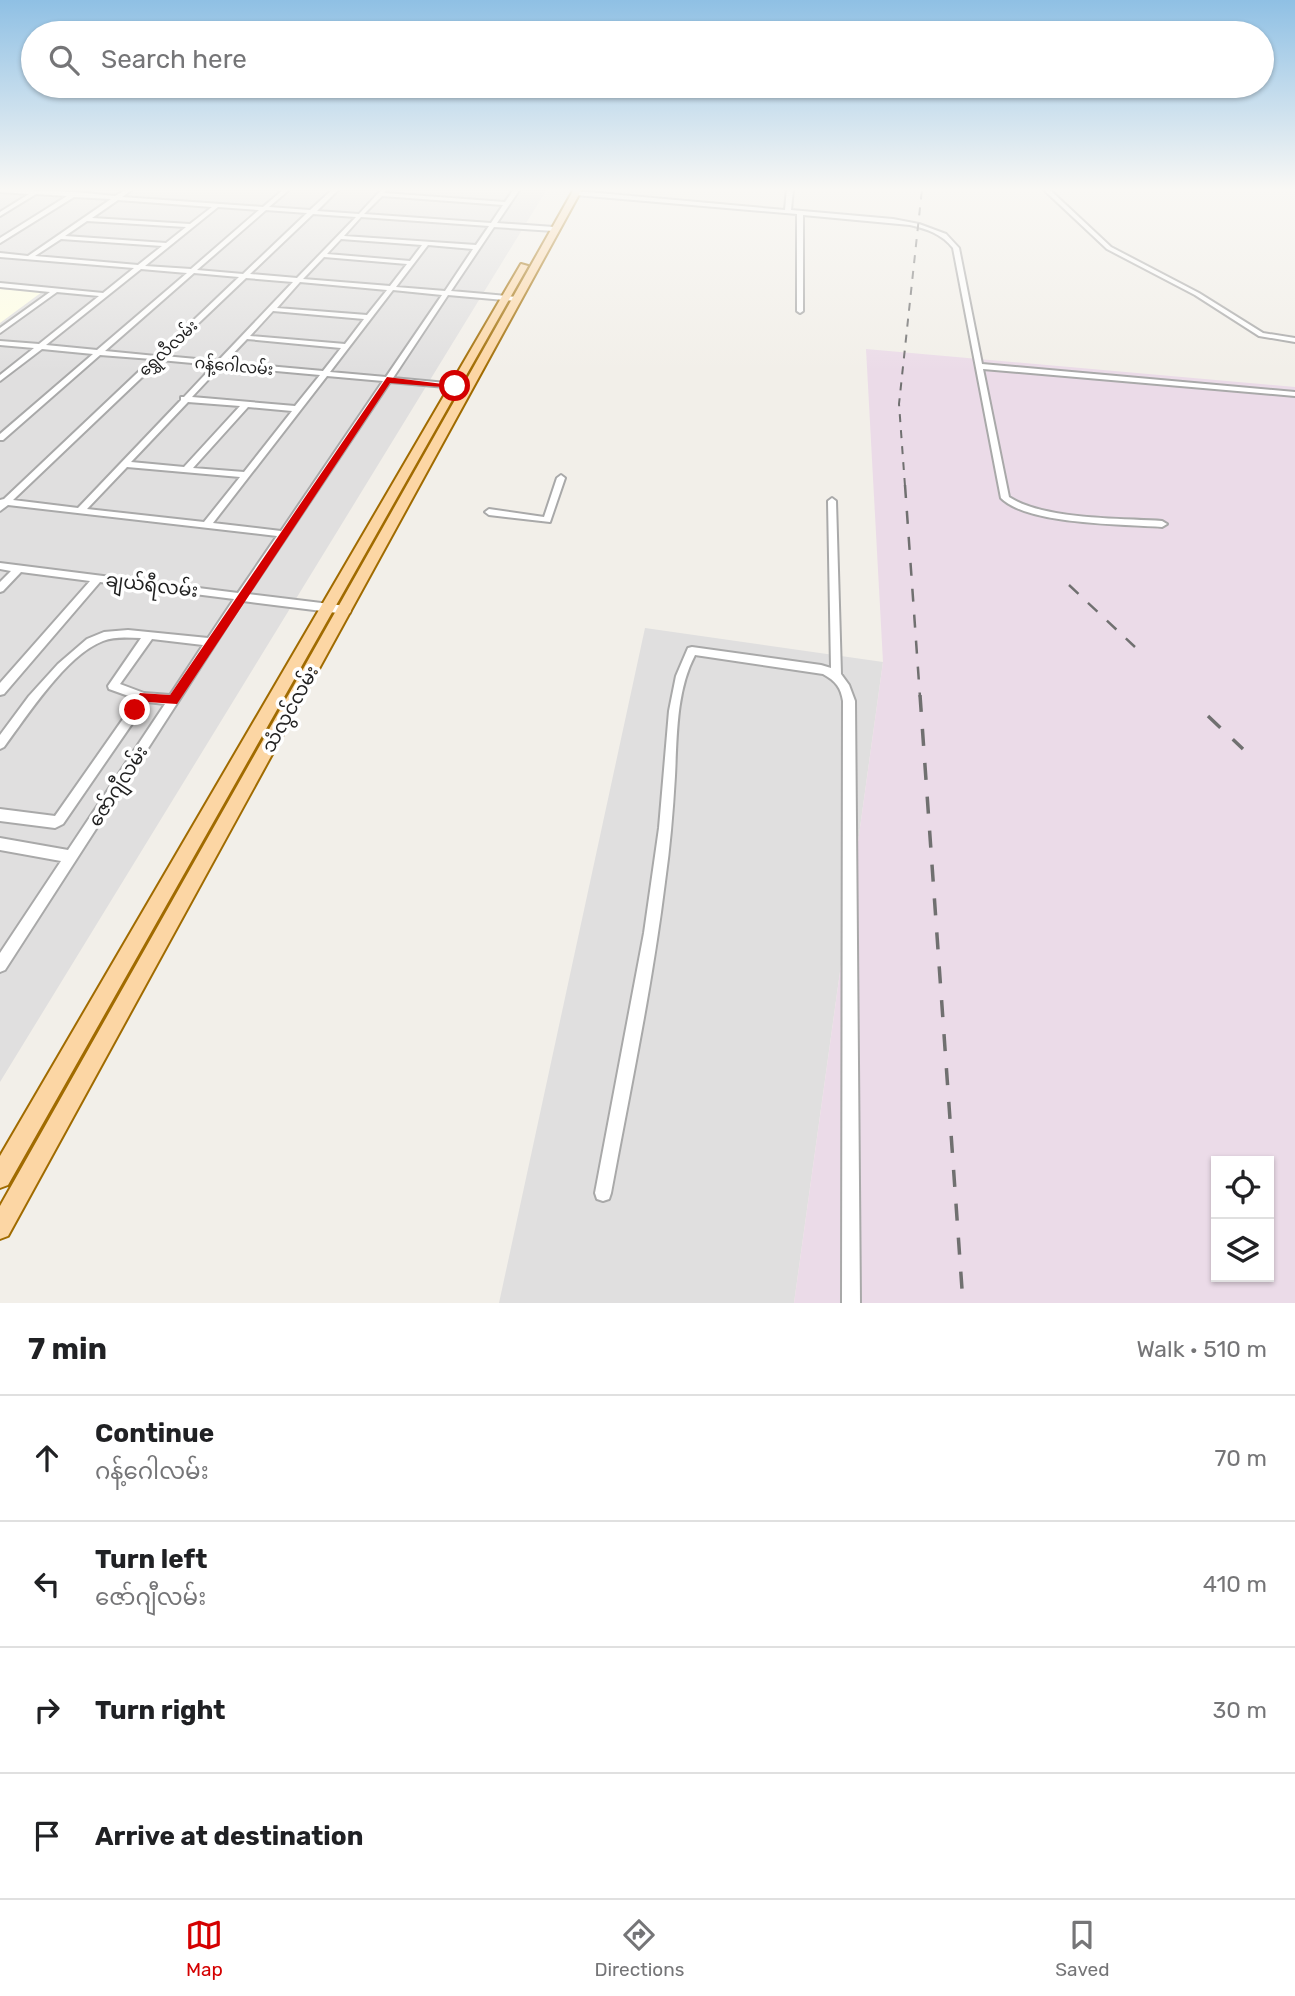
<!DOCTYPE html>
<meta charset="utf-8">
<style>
:root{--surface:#fff;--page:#f6f6f6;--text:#202124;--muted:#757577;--line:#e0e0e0;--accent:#d40000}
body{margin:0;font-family:Rubik,"Noto Sans Myanmar",sans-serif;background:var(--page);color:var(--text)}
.controls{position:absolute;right:21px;bottom:21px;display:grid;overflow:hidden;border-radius:0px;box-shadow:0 2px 5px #0004}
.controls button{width:63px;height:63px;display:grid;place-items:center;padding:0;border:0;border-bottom:2px solid var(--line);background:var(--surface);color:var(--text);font:35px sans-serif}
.stop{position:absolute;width:21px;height:21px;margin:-16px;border:5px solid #d40000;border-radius:50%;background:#fff}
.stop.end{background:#d40000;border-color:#fff;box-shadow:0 2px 7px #0008}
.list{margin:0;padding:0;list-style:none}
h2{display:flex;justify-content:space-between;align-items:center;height:91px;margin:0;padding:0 28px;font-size:30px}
h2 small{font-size:23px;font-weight:400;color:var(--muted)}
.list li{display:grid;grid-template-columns:46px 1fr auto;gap:21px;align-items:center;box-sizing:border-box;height:126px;padding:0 28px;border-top:2px solid var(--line)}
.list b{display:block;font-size:26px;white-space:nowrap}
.list p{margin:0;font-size:23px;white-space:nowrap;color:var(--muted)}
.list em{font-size:23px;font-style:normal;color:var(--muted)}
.icon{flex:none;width:38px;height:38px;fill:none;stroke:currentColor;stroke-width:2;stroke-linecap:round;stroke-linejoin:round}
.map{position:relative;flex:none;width:1295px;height:1303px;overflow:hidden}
.search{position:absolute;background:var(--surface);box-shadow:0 2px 5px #0004;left:21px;right:21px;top:21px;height:77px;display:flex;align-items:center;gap:18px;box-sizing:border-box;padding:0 24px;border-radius:38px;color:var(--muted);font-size:26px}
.sheet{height:595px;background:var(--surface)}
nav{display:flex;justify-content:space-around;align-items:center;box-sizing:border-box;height:98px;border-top:2px solid var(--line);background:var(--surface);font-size:19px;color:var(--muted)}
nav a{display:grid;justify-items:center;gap:4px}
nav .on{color:var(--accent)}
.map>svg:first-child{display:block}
.residential{fill:#e0dfdf}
.industrial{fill:#ebdbe8;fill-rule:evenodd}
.education{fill:#ffffe5}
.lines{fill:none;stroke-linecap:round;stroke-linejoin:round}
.minor-casing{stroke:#a9a9a9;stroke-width:4}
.major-casing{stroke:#a06b00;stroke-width:4}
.minor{fill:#fff;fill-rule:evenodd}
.major{fill:#fcd6a4;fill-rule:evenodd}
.rail-far2{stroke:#707070;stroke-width:2;stroke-dasharray:8 8;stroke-linecap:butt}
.rail-far1{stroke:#707070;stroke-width:2.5;stroke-dasharray:13 13;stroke-linecap:butt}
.rail{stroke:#707070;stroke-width:3.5;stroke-dasharray:17 17;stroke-linecap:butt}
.route{fill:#d40000}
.labels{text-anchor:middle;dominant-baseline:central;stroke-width:7;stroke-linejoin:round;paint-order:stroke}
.far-street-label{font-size:16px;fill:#222;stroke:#fff}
.street-label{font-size:19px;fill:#222;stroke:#fff}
</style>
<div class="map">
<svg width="1295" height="1303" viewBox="0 0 1295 1303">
<rect width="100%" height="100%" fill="#f2efe9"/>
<path class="residential" d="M0 189H547L0 1082Z
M645 628 883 662 794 1303H499Z"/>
<path class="industrial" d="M866 349 1295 387V1303H794L883 662ZM1216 1161H1269V1277H1216Z"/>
<path class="education" d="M0 289 42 292 0 323Z"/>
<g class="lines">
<g class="minor-casing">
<path id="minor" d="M0 189 75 192 115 196 127 189H133L122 197 263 207 284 189H290L269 207 310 210 333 189H339L317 211 359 214 382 189H388L384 193 505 202 514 189H520L497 223 554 227 557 229 554 231 494 227 451 291 517 297 520 299 517 301 448 295 393 378 468 385 472 387 468 389 390 382 248 594 346 606 351 610 350 613 346 614 243 601 5 970 0 972V953L61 861 0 850V838L68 850 165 704 147 702 63 824 55 828 0 821V809L55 816 137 699 109 689 108 686 141 638C129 638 115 636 103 641 66 655 27 716 4 747L0 749V735L29 696 58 664 87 639 104 632 128 630 208 638 234 599 100 582 4 694 0 695V683L90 581 21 572 3 591 0 592V582L11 571 0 569V563L238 593 277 536 8 505 0 511V500L4 499 152 359 100 355 3 440H0V434L93 354 42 349 0 381V375L34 348 0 345V341L39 344 99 296 57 292 0 333V328L50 292 0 287V283L103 293 134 268 0 257V253L28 256 111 199 74 197 0 243V238L67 196 36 194 0 216V212L29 194 0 192ZM382 196 503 205 491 223 364 214ZM118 200 212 207 190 224 92 218ZM218 207 259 210 191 269 145 266ZM266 210 307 213 243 274 197 270ZM313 214 356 217 297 278 250 274ZM361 217 489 226 476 245 344 236ZM87 221 186 227 166 243 65 236ZM61 239 162 246 138 265 35 256ZM341 239 422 245 410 261 327 254ZM428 245 473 249 445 291 396 287ZM324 257 407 264 390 286 303 279ZM141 269 187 273 97 350 46 345ZM194 273 239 277 156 356 105 351ZM246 278 293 282 218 361 164 356ZM300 282 387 290 367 315 277 308ZM393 290 442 295 386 377 330 372ZM273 311 364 319 345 344 250 336ZM247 339 341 348 323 371 225 362ZM160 360 214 365 184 397H181V400L78 508 13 500ZM221 366 320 375 295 406 192 397ZM327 376 383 381 281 531 213 523ZM188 402 240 406 184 467 131 462ZM248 407 292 411 244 472 193 468ZM127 467 240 477 204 522 87 509ZM152 639 203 645 170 695 144 693 120 684Z
M787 189H793L791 210 893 219 919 224 946 234 959 248 982 364 1295 392V396L983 369 1009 497C1045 520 1119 518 1162 521L1167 524 1162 527C1123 524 1028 525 1001 498L953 248C942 234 927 229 910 225L803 215V311L800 313 797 311V214L576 195 573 193 576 191 785 210Z
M1043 189H1049L1111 247 1199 293 1263 333 1295 338V342L1259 336 1195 295 1107 249Z
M561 475 565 478 550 522 489 515 485 512 489 509 544 517 557 478Z
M832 498 836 501 841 674 849 685 855 701 860 1303H842L843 701C841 688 836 681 823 674L695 655C676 691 677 737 675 776 673 811 670 847 665 882 652 987 630 1090 611 1193L609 1199 603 1201 597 1199 595 1193 644 933 659 828 669 711 676 676 688 648 692 647 821 665 831 668 828 501Z"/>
</g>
<g class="major-casing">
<path id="major" d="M574 189H582L8 1236 0 1239V1206Z
M521 264 528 266 8 1185 0 1188V1156Z"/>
</g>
<use href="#minor" class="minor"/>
<use href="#major" class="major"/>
<path class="rail-far2" d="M905 486 899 404 922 189"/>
<path class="rail-far1" d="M905 485 920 697
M1069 585 1135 647"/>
<path class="rail" d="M920 695 963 1303
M1208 716 1243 749"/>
</g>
<linearGradient id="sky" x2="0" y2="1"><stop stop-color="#8fc0e4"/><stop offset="0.51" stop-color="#f9f8f5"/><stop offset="1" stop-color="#f9f8f5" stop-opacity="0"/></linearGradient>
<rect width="1295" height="371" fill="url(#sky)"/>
<path class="route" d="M387 377 459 386 455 388 390 383 177 704 147 702 139 713H131L129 710 140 693 170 695Z"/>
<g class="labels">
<g class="far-street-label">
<text transform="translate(168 348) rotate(-43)">ရွှေလီလမ်း</text>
<text transform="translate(234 366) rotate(5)">ဂန့်ဂေါလမ်း</text>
</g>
<g class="street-label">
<text transform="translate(152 585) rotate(7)">ချယ်ရီလမ်း</text>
<text transform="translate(290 709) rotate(-61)">သံလွင်လမ်း</text>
<text transform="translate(118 786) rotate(-57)">ဇော်ဂျီလမ်း</text>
</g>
</g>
</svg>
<div class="controls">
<button><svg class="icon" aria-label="locate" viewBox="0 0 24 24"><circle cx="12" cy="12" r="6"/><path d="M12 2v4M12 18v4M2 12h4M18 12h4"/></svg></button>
<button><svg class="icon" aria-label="layers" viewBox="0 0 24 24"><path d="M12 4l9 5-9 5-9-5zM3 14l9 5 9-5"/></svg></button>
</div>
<div class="stop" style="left:455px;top:386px"></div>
<div class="stop end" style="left:135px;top:710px"></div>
<div class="search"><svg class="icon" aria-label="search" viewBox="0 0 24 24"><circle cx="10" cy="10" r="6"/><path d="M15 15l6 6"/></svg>Search here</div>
</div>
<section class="sheet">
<h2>7 min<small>Walk · 510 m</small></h2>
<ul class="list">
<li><svg class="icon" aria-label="ahead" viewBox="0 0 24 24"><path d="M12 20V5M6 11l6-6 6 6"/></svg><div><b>Continue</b><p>ဂန့်ဂေါလမ်း</p></div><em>70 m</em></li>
<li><svg class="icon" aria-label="left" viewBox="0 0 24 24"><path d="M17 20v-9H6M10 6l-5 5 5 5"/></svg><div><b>Turn left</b><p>ဇော်ဂျီလမ်း</p></div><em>410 m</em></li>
<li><svg class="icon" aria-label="right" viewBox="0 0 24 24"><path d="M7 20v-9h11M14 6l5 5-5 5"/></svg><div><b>Turn right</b></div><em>30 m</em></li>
<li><svg class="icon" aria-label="arrive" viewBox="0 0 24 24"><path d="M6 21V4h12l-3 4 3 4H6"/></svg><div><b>Arrive at destination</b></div></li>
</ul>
</section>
<nav>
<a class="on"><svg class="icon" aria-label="map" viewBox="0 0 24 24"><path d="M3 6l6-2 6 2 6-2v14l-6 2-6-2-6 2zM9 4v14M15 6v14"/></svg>Map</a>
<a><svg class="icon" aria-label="directions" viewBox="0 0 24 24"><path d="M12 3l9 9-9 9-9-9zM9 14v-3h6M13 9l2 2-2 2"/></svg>Directions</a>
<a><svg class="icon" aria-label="saved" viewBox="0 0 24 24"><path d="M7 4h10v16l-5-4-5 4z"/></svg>Saved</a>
</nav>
